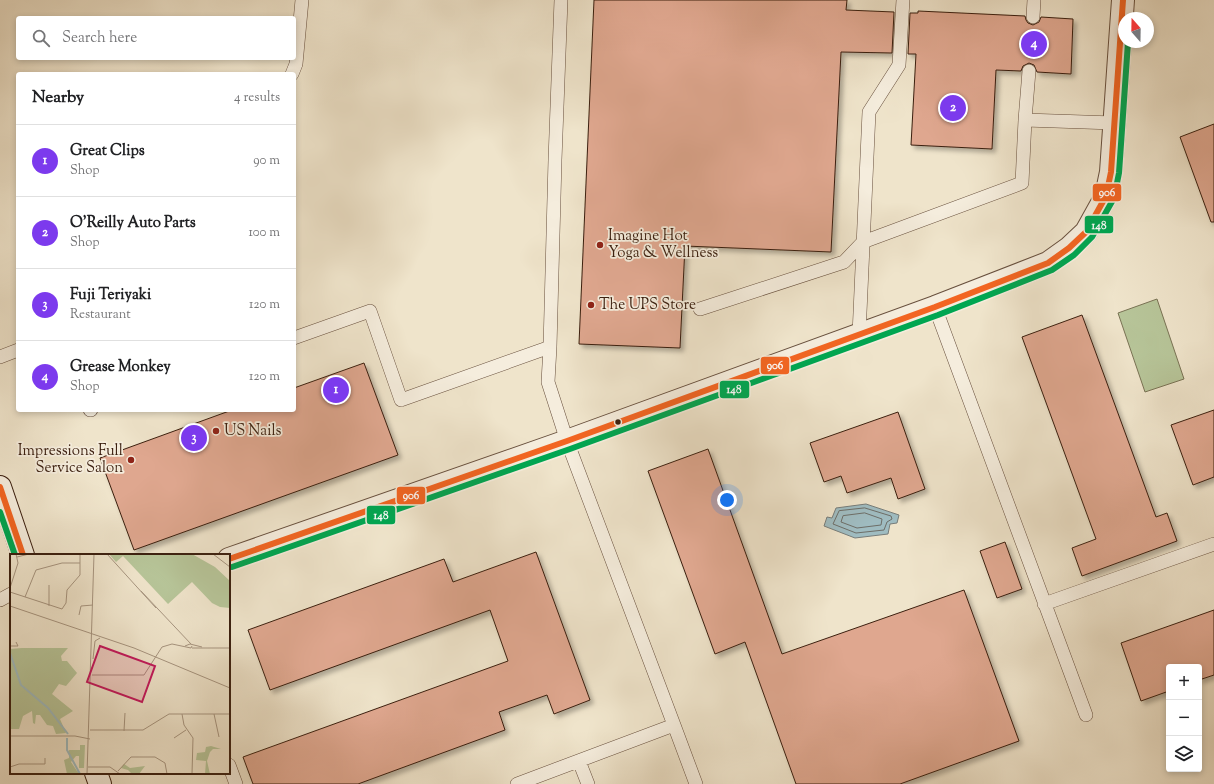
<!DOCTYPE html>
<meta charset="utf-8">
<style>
:root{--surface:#fff;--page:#f2f2f2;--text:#202124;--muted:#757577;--line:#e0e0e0;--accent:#7c3aed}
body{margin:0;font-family:"Sorts Mill Goudy",serif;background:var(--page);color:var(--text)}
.controls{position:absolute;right:12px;bottom:12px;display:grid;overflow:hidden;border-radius:4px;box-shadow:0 2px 6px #0003}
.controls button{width:36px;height:36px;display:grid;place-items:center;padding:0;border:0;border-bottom:1px solid var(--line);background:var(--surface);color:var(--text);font:20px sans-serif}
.compass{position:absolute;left:1118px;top:12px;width:36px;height:36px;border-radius:50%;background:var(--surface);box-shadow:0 2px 6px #0003;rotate:340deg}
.you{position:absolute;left:727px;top:500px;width:14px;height:14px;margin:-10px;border:3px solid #fff;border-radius:50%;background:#1a73e8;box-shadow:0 0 0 6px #1a73e833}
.badge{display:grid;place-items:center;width:26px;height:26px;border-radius:50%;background:var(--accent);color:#fff;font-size:13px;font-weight:700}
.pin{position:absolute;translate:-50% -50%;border:2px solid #fff;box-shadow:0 1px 4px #0006}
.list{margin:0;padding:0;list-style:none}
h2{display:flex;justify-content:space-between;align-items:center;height:52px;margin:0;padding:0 16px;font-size:17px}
h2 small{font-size:13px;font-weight:400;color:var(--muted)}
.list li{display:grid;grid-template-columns:26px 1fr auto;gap:12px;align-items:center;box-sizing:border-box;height:72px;padding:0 16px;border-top:1px solid var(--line)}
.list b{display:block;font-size:15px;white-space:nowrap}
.list p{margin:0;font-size:13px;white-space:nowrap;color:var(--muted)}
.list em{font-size:13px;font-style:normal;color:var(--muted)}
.icon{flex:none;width:22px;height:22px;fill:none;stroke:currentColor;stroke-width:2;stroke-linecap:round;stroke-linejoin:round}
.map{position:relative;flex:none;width:1214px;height:784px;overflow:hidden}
.search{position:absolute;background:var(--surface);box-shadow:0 2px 6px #0003;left:16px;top:16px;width:280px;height:44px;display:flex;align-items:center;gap:10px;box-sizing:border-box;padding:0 14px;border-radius:4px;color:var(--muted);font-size:15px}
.panel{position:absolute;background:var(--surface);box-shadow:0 2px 6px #0003;left:16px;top:72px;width:280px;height:340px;border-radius:4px}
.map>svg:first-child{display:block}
.green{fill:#b7c599;stroke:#797254}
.water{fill:#9fbcc1;stroke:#777d7a}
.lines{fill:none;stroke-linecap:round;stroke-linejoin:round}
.shore{stroke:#6d6e68;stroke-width:1}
.building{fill:#dfa78f;stroke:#3b1f0f;filter:url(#shadow)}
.service-casing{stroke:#68503e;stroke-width:14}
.minor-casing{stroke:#68503e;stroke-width:24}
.secondary-casing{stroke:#3b1f0f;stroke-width:24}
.service{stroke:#f5eddd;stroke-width:13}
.minor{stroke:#f5eddd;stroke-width:22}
.secondary{stroke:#f5eddd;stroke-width:22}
.bus-1-casing{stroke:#f5eddd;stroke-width:9}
.bus-2-casing{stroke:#f5eddd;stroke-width:9}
.bus-1{stroke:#f26522;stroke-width:6}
.bus-2{stroke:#00a651;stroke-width:6}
.poi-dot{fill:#8f2418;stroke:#f5eddd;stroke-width:1.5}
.bus-dot{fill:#3b1f0f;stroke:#f5eddd;stroke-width:1.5}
.labels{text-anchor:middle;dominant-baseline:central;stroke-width:3.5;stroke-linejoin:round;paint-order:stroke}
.poi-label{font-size:15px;fill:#3b1f0f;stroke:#f5eddd;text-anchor:start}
.inset-river{fill:none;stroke:#9fbcc1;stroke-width:2}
.inset-road{fill:none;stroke:#a79580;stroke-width:1}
.view{fill:#c2185b;fill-opacity:0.15;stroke:#c2185b;stroke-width:2}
.inset-edge{fill:none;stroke:#3b1f0f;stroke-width:2}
.line-badge{stroke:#f5eddd;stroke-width:1.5}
.badge-label{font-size:11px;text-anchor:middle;font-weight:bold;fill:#fff}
</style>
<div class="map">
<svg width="1214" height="784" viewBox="0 0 1214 784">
<defs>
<filter id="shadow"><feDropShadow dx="3.5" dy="3.5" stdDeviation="2" flood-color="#0004"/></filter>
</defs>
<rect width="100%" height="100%" fill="#efe4cb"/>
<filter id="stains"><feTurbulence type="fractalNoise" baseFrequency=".005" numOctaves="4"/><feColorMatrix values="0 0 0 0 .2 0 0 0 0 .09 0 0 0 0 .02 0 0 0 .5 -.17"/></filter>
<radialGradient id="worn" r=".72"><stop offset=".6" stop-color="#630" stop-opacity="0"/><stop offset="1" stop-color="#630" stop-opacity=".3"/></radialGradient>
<path class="green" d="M1157 299 1184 379 1145 392 1118 313Z"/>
<path class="water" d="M866 504 899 515 897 523 890 524 888 534 855 538 824 526 827 517 832 518 836 508Z"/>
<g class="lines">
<path class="shore" d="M865 508 891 516 892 519 887 522 884 530 856 533 833 524 839 511Z
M865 513 882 519 881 525 857 528 841 522 843 516Z"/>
</g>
<path class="building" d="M594 0H847L846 10 894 12 892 53 841 52 831 252 685 246 680 348 579 344Z
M918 11 1025 16 1026 20 1028 23 1033 25 1039 22 1041 17 1073 19 1071 74 1037 72 1034 65 1029 63 1023 66 1021 71 996 70 992 149 911 145 916 54H908L910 13H918Z
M1214 124V222H1211L1180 137Z
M1082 315 1156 517 1167 513 1177 541 1082 576 1072 548 1096 539 1022 337Z
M364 363 398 455 134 550 100 458 232 410H294V388Z
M1214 410V477L1193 485 1171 425Z
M898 412 925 489 898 499 891 478 847 493 841 476 824 482 810 443Z
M708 449 782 654 964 590 1019 741 900 784H796L745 642 715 654 648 471Z
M1005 542 1022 589 997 598 980 551Z
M536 552 590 700 554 714 547 695 499 712 505 730 358 784H253L243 757 508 661 490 610 270 690 248 630 444 559 453 582Z
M1214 610V675L1199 680V667H1169V691L1141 701 1121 643Z"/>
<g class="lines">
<g class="service-casing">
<path id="service" d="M1033 17 1034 0
M292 74 296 64 302 0
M1025 120 1029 71
M935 307 1086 715
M700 309 844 262 863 242 1022 183 1025 120 1114 123
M859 335 869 112 899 65 903 0
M294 338 370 311 401 400 550 347
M0 357 18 350
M90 410H91
M0 600 11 594
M1044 604 1214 544
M674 725 696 784
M579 761 588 784
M229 765 236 784
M517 784 674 725 567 441 548 382 550 347 555 160 561 0"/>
</g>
<g class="minor-casing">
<path id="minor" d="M229 559 567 441 935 307 1048 263 1069 248 1086 232 1106 196 1111 172 1123 0"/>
</g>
<g class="secondary-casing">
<path id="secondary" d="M0 487 23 555
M96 773 100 784"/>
</g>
<use href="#service" class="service"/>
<use href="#minor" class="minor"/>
<use href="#secondary" class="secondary"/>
<g class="bus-1-casing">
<path id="bus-1" d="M0 487 23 555
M229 559 567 441 935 307 1048 263 1069 248 1086 232 1106 196 1111 172 1123 0"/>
</g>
<g class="bus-2-casing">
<path id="bus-2" d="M0 512 15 555
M232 567 570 449 938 315 1052 270 1074 255 1092 237 1114 198 1119 173 1128 42"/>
</g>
<use href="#bus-1" class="bus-1"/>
<use href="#bus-2" class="bus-2"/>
</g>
<g class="poi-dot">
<circle cx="600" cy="245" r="4"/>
<circle cx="591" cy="305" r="4"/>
<circle cx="216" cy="431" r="4"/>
<circle cx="131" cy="460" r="4"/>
</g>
<circle class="bus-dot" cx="618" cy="422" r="3.5"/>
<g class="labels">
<g class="poi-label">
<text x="608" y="236">Imagine Hot<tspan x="608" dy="17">Yoga &amp; Wellness</tspan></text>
<text x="599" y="305">The UPS Store</text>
<text x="224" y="431">US Nails</text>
<text x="123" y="451" text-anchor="end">Impressions Full<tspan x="123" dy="17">Service Salon</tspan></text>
</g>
</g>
<g transform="translate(10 554)">
<rect width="220" height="220" fill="#efe4cb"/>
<path d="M99 0H182L205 13 220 27V54L210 53 202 49 182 28 158 50 113 2 106 8ZM12 94H58L51 102 52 107H57L67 119 56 132 49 130 42 140 63 157 50 165 56 179 46 180 43 172 37 171 30 161H26L25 170 23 169 22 157 13 162 9 175H0V95ZM70 191H75L74 214H69V202H66L61 208 67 217 72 220H57L54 206 59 204V196H70ZM201 192 211 195H203L200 198 197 207 200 220H195L196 207 186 206 187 199 195 198 196 193ZM114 210 120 214 135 212 129 220H122L118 216 111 214Z" fill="#b7c599"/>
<path class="inset-river" d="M0 99 11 131 38 154 58 180M57 184V196L70 220"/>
<path class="inset-road" d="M97 0 146 54M203 0 220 13M7 3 19 0M0 34 8 9 6 0M131 37 181 90M0 38 52 55 56 49 57 36 70 21V0M15 43 26 16 52 9H70M0 52 124 94 220 134M39 52V31M69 61 71 52 83 51M0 92H8L6 88M175 92 180 90 192 93M182 94H220M83 105 85 87 90 84M82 121H134L152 93 162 90 181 94 182 92M172 160 174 171 183 184 182 220M204 160 209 183M80 176H133L159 160H220M114 177 115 159M0 182H65L80 185M164 184 176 176M0 213 9 210H35V204M78 213H100L110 220M108 217 121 203H145L155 209 157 220M77 220 84 0"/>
<path class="view" d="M90 92 145 112 132 148 77 128Z"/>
<rect width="220" height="220" class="inset-edge"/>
</g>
<g class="line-badge">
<rect x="1092" y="183" width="30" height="19" rx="4" fill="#f26522"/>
<rect x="1084" y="215" width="30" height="19" rx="4" fill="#00a651"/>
<rect x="760" y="356" width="30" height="19" rx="4" fill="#f26522"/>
<rect x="719" y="380" width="31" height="19" rx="4" fill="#00a651"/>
<rect x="396" y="486" width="30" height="19" rx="4" fill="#f26522"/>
<rect x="366" y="505" width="30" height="20" rx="4" fill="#00a651"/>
</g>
<g class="badge-label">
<text x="1107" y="196">906</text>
<text x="1099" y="229">148</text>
<text x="775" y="369">906</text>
<text x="734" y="393">148</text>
<text x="411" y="499">906</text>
<text x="381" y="519">148</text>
</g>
<rect width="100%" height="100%" filter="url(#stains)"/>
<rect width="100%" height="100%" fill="url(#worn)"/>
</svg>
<div class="controls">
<button>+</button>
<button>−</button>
<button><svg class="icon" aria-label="layers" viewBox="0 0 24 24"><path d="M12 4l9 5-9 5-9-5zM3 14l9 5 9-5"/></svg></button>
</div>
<svg class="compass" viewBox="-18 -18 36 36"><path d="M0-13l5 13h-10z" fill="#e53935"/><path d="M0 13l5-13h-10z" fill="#757577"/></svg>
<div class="you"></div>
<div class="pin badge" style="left:336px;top:390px">1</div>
<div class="pin badge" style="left:953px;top:108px">2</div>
<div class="pin badge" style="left:194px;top:438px">3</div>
<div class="pin badge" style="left:1034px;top:44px">4</div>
<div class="search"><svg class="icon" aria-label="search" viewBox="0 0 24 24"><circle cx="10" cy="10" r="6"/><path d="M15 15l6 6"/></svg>Search here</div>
<section class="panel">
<h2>Nearby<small>4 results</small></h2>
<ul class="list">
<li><span class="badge">1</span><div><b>Great Clips</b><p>Shop</p></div><em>90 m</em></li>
<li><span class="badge">2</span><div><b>O'Reilly Auto Parts</b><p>Shop</p></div><em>100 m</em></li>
<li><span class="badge">3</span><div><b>Fuji Teriyaki</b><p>Restaurant</p></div><em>120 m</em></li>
<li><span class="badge">4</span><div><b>Grease Monkey</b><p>Shop</p></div><em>120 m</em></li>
</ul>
</section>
</div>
